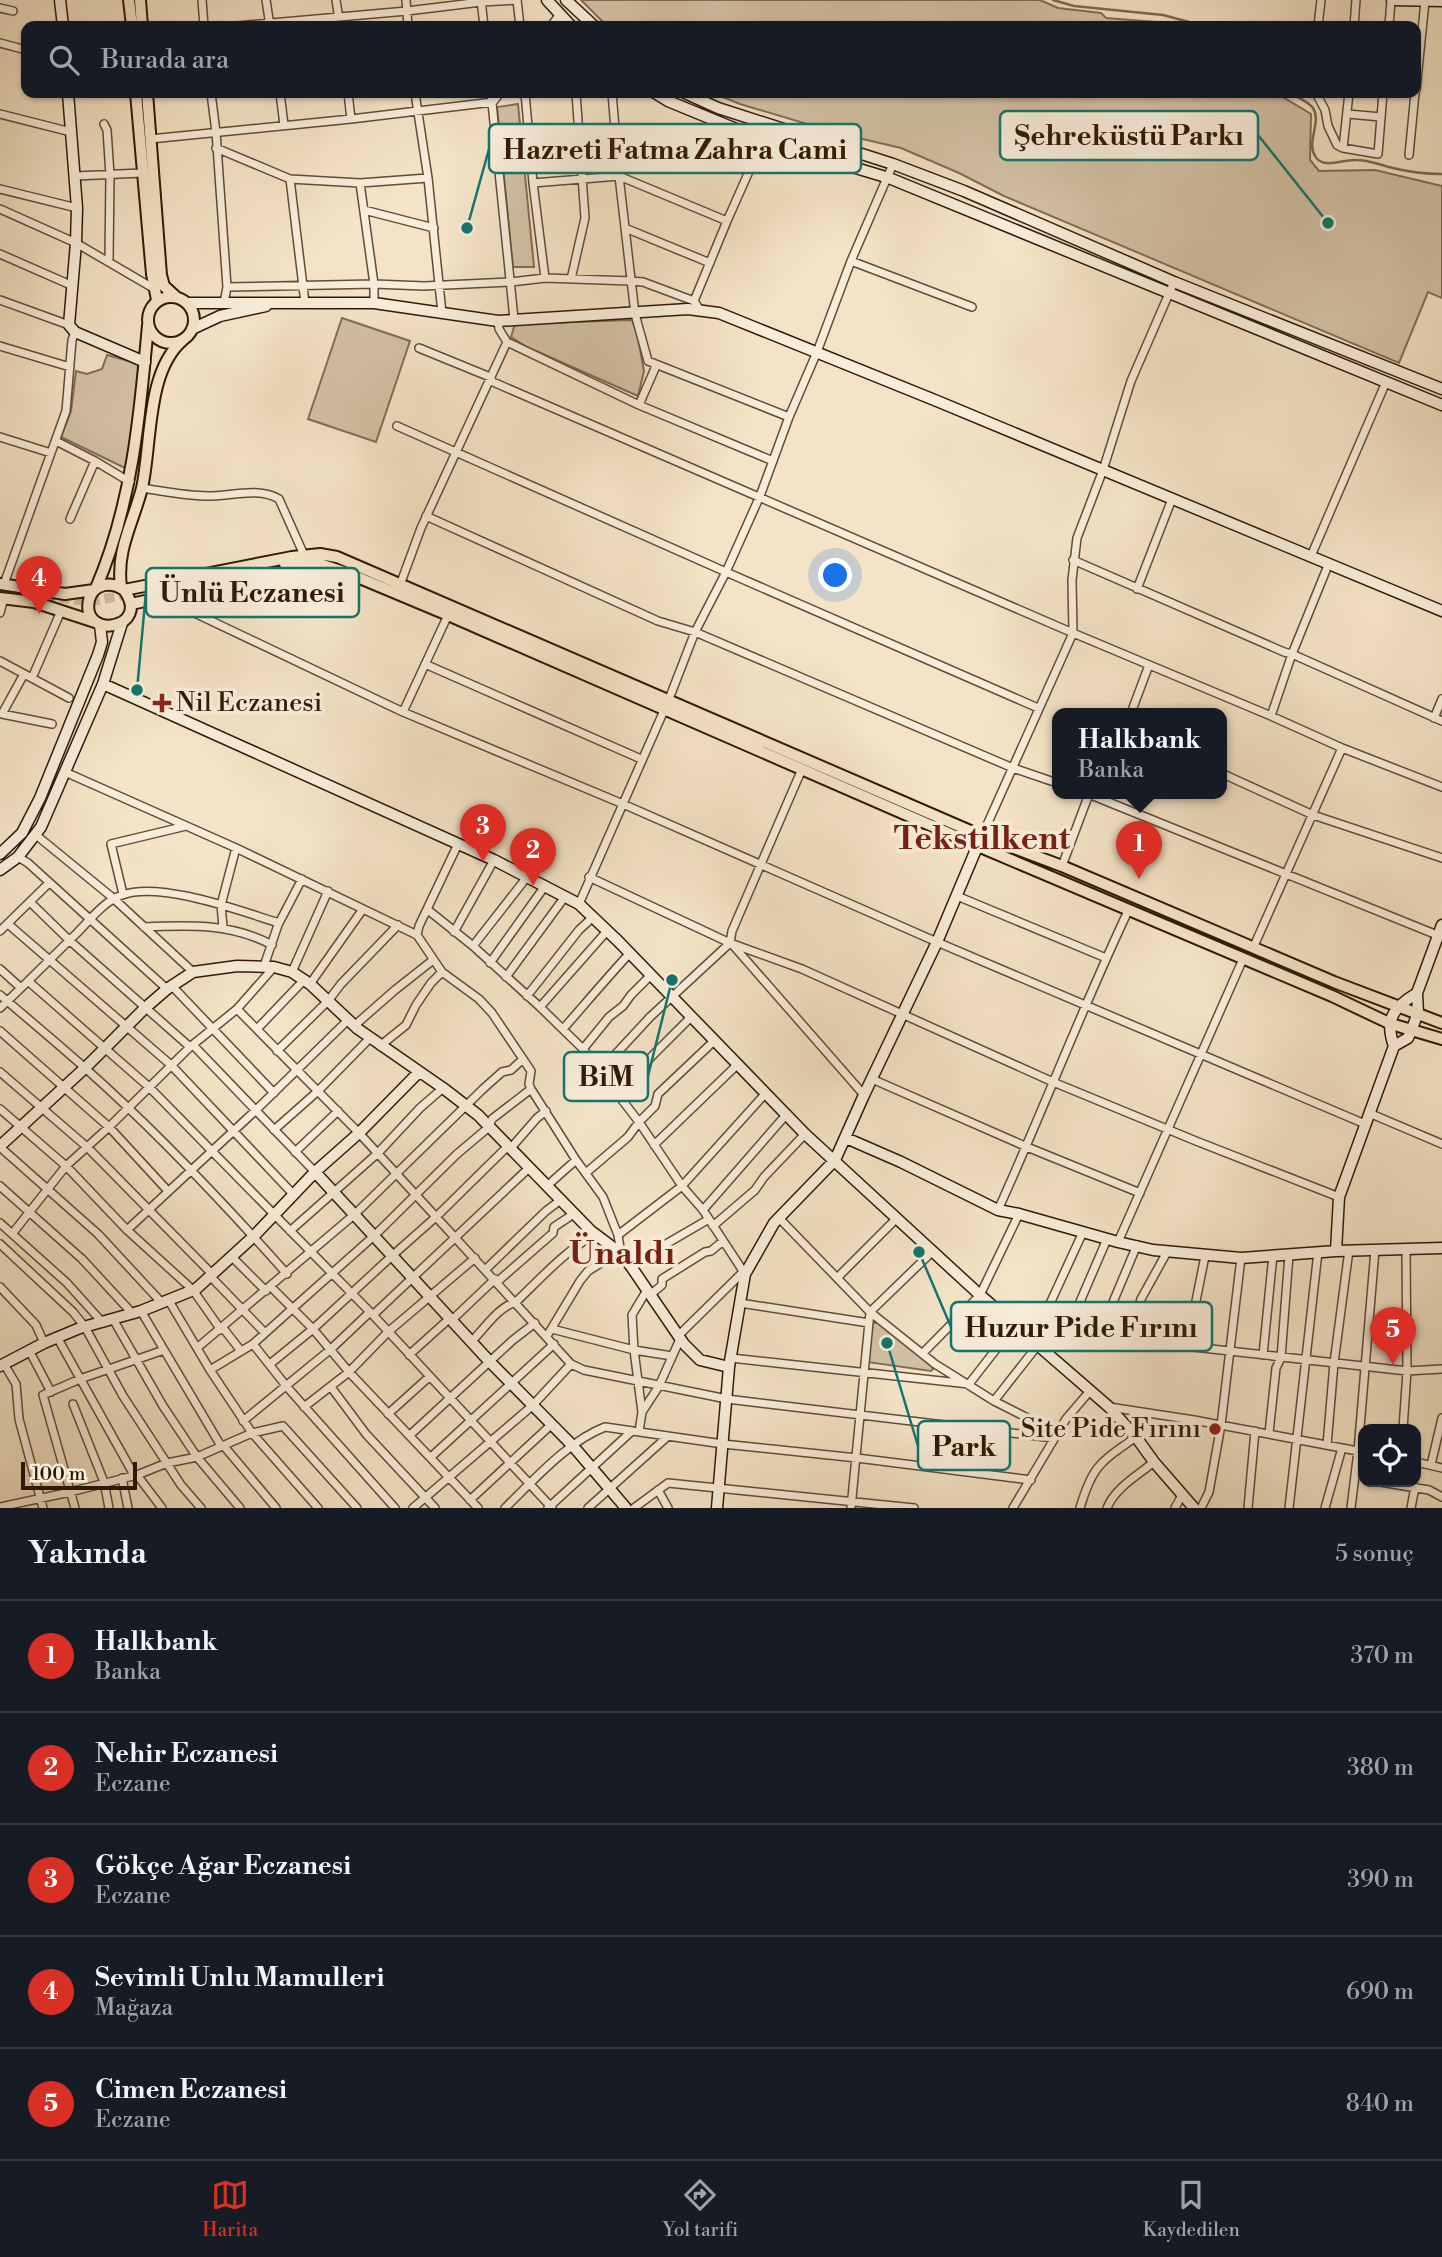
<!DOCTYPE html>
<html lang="tr">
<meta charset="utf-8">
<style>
:root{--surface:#171b24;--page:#20242c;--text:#f1f3f6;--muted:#9ea1a6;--line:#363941;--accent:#d93025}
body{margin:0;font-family:"Libre Bodoni",serif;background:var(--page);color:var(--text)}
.controls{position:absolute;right:21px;bottom:21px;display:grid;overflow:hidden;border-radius:14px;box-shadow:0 2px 5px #0004}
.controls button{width:63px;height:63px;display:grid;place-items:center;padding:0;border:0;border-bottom:2px solid var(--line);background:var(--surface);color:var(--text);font:35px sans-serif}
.scale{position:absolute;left:21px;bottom:18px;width:116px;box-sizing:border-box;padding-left:7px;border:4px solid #311906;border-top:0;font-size:19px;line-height:24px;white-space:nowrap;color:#311906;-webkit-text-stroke:5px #f8edda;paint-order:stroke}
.you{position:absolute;left:836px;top:576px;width:24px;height:24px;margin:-18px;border:5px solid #fff;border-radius:50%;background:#1a73e8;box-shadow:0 0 0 10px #1a73e833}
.badge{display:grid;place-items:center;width:46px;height:46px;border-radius:50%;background:var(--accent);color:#fff;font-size:23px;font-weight:700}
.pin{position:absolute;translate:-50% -58px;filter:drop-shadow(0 2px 4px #0008)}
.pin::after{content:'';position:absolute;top:37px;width:24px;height:21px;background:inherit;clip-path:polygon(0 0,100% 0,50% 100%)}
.popup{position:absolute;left:1052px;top:708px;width:175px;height:91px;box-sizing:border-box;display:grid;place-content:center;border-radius:14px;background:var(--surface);filter:drop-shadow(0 2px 5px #0005);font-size:23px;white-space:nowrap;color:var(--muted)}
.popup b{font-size:26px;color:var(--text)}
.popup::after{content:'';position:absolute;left:50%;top:100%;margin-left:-14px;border:14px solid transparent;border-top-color:var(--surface)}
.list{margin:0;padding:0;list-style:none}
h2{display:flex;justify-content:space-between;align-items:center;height:91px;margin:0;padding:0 28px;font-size:30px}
h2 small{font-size:23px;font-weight:400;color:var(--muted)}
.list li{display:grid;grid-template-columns:46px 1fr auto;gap:21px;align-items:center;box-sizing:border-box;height:112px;padding:0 28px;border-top:2px solid var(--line)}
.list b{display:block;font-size:26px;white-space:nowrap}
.list p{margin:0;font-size:23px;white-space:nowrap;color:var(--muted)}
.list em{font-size:23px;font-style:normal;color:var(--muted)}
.icon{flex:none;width:38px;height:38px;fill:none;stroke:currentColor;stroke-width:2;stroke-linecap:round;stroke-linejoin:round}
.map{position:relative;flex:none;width:1442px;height:1508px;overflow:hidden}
.search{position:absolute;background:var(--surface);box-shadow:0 2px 5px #0004;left:21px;right:21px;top:21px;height:77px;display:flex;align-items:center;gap:18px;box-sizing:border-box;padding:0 24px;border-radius:14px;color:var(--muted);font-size:26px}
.sheet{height:651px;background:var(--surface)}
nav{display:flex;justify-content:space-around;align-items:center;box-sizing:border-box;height:98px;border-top:2px solid var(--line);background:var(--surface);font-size:19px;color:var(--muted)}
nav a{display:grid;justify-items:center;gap:4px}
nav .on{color:var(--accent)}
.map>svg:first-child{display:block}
.green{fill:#d3c1a5;stroke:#826d56;stroke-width:2}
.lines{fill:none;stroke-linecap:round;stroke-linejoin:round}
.stream{stroke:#7e6952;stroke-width:2.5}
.primary-tunnel{stroke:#cdbba0;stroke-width:10;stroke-dasharray:10 5;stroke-linecap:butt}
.street-casing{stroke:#624c36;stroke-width:10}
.secondary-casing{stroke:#311906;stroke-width:13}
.primary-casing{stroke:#311906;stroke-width:14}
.street{stroke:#f8edda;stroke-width:7}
.secondary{stroke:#f8edda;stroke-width:10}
.primary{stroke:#f4e3c6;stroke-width:10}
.poi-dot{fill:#8f2418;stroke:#f8edda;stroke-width:2.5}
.labels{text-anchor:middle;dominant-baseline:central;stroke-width:7;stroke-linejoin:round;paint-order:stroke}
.poi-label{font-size:26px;fill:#311906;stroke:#f8edda;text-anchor:start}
.district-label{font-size:33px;font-weight:bold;fill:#7a1f14;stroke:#f8edda}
.leader{fill:none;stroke:#0f766e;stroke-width:2.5}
.callout-dot{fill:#0f766e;stroke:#f8edda;stroke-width:2.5}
.callout{fill:#f8edda;stroke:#0f766e;stroke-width:2.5}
.callout-label{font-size:28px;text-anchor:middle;font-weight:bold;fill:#311906}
</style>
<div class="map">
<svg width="1442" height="1508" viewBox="0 0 1442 1508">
<rect width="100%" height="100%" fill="#f4e3c6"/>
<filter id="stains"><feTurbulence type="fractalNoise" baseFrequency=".00286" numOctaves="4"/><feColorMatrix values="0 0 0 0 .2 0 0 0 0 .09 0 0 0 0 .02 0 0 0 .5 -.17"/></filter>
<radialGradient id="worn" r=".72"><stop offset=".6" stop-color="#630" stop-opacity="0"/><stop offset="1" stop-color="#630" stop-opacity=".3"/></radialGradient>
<path class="green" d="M581 0H1040L1058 8 1101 13 1106 18 1182 24 1187 26H607Z
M713 93H1276L1311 114 1310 160 1319 171 1375 170 1442 186V298L1428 292 1399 363 1004 196 959 173 901 148 837 133 740 104Z
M518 104 534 267H513L497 107Z
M342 318 410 341 376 442 308 419Z
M632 320 637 333 644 371 638 396 527 347 511 337 515 324Z
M107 355 140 364 127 469 61 437 71 411 76 371 87 374 102 369Z
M879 1322 930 1363 933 1369 931 1371 867 1362 871 1324Z"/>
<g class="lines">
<path class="stream" d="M1053 0 1074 6 1163 15 1204 26
M1290 93C1297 97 1308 101 1313 108 1322 122 1306 142 1315 156 1323 170 1343 159 1356 160 1369 160 1381 165 1393 168 1409 172 1425 174 1442 174"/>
<path class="primary-tunnel" d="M0 591 82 600H98L135 593"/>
<g class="street-casing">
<path id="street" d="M202 0 204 26
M266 0 270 26
M336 0 340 26
M406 0 408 26
M481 0 484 26
M0 8 13 11
M236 26 407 11 481 2 517 0 520 26
M551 26 560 14
M1318 26 1321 0
M1354 26 1356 0
M1389 26 1391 0
M0 43 26 50
M1416 90 1425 1
M211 93 216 132 227 287 224 303
M280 93 284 125
M348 93 351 119
M415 93 428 178 442 313
M491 93 514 319
M525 93 533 183 545 278
M612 93 619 176 727 221 694 301
M1316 93 1325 110 1328 126 1337 145 1343 148 1378 154 1383 93
M0 114 71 132
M1348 114 1381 117
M104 124 107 130 110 175 109 261
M150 139 351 119 493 102 500 93
M216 148 290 179 360 183 428 178
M1343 148 1349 93
M1409 155 1415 93
M75 176 142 173
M290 179 305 303
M360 183 374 284V303
M533 183 619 176 635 314 648 361 789 417
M0 189 77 208
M0 209 76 243 153 288
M364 210 434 228
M727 221 763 140
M625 228 710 263
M0 254 73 286
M851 261 972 307
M571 279 585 218 576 93
M1174 282 1131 381 1103 470 1077 538 1072 580 1073 633 1271 716 1292 654 1442 721
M227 287 374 284 424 286 511 282 545 278 631 281 643 282 694 301 700 310
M0 300 69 325
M498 321 499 329 507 342 639 405 773 461
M0 346 70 367
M419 348 490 377 493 382 1073 633 982 836
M639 405 656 366
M397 426 726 572 760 496 789 417 817 352 851 261 893 164
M0 437 51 453
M56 441 95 461 130 482
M141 488C163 491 186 496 208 496 231 496 259 487 279 499L304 555
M426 516 658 621 695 632 1013 768 1057 783
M70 519 95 461
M1311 556 1386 382
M1073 560 1284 652 1292 654 1329 563
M4 584 66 411 72 340 75 332
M400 585 421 528 507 342
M1137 589 1172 499
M163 598 403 712 623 804 937 942 1365 1124
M0 613 4 598
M0 661 69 698
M425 664 641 759
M24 674 2 714 52 724
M32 678 61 611
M403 712 448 615
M1131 713 1149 665
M1271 716 1342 748 1442 787
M1434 718 1442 699
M65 772 236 848 417 935 442 972 479 999 492 1013 531 1071 529 1084 531 1089 576 1160 603 1197 618 1235 620 1248 619 1252 588 1271 580 1281 547 1336
M1221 773 1313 815 1442 858
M1086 793 1442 937
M36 835 113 898 193 972
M18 857 28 863 167 989
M1062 866 1089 794
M589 877 730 943 802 969 1053 1082 1196 1141 1339 1197
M123 894 111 844 186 826
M957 896 1106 958
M30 902 69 940 190 1047
M579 904 669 699 695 632 726 572 1038 708
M428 910 473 946 540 1007 583 1049 639 1122 682 1186 703 1210 745 1274
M8 924 171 1065 293 1194
M144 927C188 925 232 923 272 945
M223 927 221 905 236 848
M0 931 49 883
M454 932 494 860
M417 935 419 926 458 844
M731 943 864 1095
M473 946 527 877
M1254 946 1342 748
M490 963 545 886
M264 966 278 925 302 879
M0 969 21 988
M292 972 328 891
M506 977 564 898
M28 981 149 1087 373 1315 552 1508
M310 984 363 909
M172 986 274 1093
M0 995C28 1019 57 1043 85 1068 156 1131 223 1202 287 1274
M527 996 579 930 593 917
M540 1007 607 931
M0 1008C26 984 51 958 77 933 90 920 104 901 122 895 161 881 240 911 279 923
M237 1009 359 1133 571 1364 584 1370 727 1399 1053 1438
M354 1026 395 990 433 960
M258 1028 304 980
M563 1029C585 1004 606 979 629 954
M0 1031 109 1127 168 1191
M193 1045 315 1172
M380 1046 406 1025 416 1005 431 983 442 972
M583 1049 609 1017 623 1006 631 995 651 975
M277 1051 328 1001 341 984 398 925
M600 1071 650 1017 730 943 732 931 802 769
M0 1072 87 1147 213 1275
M872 1079 1027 1147 1140 1193
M617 1095 652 1056 691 1017
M0 1109 66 1166 127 1230 193 1290 221 1330
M1369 1113 1442 1144
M274 1130 318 1091 370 1038
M654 1145 737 1065
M0 1147 98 1234 162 1303
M511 1148 537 1118 546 1111
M295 1152 338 1111
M587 1172 628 1137 639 1122 655 1106 658 1094 714 1041
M548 1185 576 1160
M0 1186 82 1259 132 1313
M703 1210 785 1116
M998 1210C1043 1111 1082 1008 1129 909
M779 1218 870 1312 935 1364 994 1401 1057 1433
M0 1223 67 1283 103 1323
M713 1226 755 1190 764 1177 805 1134
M127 1230 255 1111 348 1020
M290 1231 378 1153 420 1108 443 1088
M12 1234 66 1166 109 1127 190 1047 237 1009 274 967
M618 1235 682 1186 765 1094
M1118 1242 1243 959
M0 1244 73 1312 85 1327 123 1396 181 1485 201 1508
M393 1255 437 1216 508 1146
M232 1257 266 1291
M630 1265 709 1219
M486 1269 546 1211 562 1199
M211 1277 265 1333
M838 1277 897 1218
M497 1282 553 1233 554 1227 575 1213
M0 1287 36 1325 44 1343
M271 1287 313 1329 349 1372 478 1508
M650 1295 662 1285V1279L705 1252 711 1251 723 1241
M169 1301 210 1370 252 1433 318 1508
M740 1303 869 1323
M141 1311 221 1446
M373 1315 530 1167
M113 1319 163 1406 197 1457 240 1508
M452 1320 495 1279
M223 1328 241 1351
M552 1329 634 1350 672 1356
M1037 1332 1100 1333 1140 1341 1407 1371 1442 1369
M1067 1332 1107 1239
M1100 1333 1137 1245
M1036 1334 1083 1232
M678 1336 744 1271
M57 1337 134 1475
M1129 1339 1141 1299 1167 1252
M472 1341C485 1328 498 1307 516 1302 542 1277 564 1252 595 1234
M253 1344 287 1387 395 1508
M1189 1347 1192 1321 1205 1256
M197 1348 355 1214 483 1089 502 1072 511 1070 522 1060
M29 1350 51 1392
M923 1353 980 1295 1019 1214
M409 1355 450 1318
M1263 1355 1273 1255
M731 1358 969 1384 1015 1325
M4 1364 16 1384 19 1419 43 1508
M270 1364 313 1329 393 1255
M210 1370 253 1344 292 1309 375 1235 457 1154 489 1127 492 1119 531 1089
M331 1387 366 1434 435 1508
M994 1401 1038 1345
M73 1404 104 1482 109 1508
M304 1407 349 1372 388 1332 475 1258
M1109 1407 1194 1420 1363 1452
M642 1412 659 1386 680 1339
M388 1414 429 1377
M243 1421 331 1349 370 1312
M1403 1429 1407 1371 1406 1249
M639 1432 642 1412 634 1350 632 1315 647 1290
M1269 1433 1276 1368 1281 1358 1289 1255
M410 1435 513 1340 535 1323
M223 1445 276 1508
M1327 1445 1334 1363 1349 1250
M431 1457 554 1344
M1416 1462 1442 1468
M1431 1465 1442 1418
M137 1475 162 1508
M122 1478 128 1508
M1380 1482 1429 1490 1442 1497
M658 1490 668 1508
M470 1500 552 1424
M0 1507 70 1492 137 1475 167 1463 197 1457 252 1433 283 1426 357 1508
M75 1508 43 1395 80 1379 164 1350
M413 1508 532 1406 571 1364
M505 1508C533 1481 568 1441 605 1427L723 1444 857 1458 1031 1480
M548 1508 632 1431
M588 1508 667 1437
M634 1508 668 1483 914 1508
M851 1508 870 1312 933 1251
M1013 1508 1066 1419 1089 1392
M1080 1508C1093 1464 1101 1462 1136 1437
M1107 1508C1115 1488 1138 1475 1154 1462
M1175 1508 1182 1495
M1201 1508 1209 1492 1221 1425 1241 1258
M1248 1508 1255 1431
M1289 1508 1318 1252
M1325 1508 1342 1448
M1351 1508 1358 1451 1375 1250
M1411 1508 1415 1487"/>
</g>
<g class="secondary-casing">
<path id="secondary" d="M60 0 63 26
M547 0 571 26
M566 0 594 26
M1392 0 1442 1
M68 93 77 208 76 243 69 325 75 332 145 362
M655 93 668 101 763 140 889 178 1442 405
M685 93 718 108 893 164 964 191 1174 282 1442 389
M188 303H374L498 321 688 309 719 313 937 401 1442 611
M192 329 220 316 266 306
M103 684 494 860 579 904 618 941 805 1134 980 1295 1109 1407 1136 1437 1154 1462 1194 1508
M0 854 22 833 40 798 98 655 102 642 100 625
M0 870 18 857 41 827 103 684 122 623
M1394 1046C1384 1019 1394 1007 1417 993
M846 1138 901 1162 998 1210 1019 1214 1118 1242 1153 1250 1241 1258 1336 1251 1442 1248
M0 1146 85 1068 145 1008 167 989 193 972 237 966 274 967 292 972 310 984 358 1029 443 1088 478 1115 591 1231 619 1252 630 1265 684 1344 700 1360 729 1367
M315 1172 490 1362 573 1446 626 1508
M1336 1251 1339 1197 1394 1046 1408 1038 1411 1031 1418 1013 1417 993 1442 925
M0 1366 44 1343 80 1328 141 1311 196 1289 254 1236 315 1172 359 1133 419 1072
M717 1508 729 1367 745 1274 774 1223 835 1160 864 1095 937 942 980 840"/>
</g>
<g class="primary-casing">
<path id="primary" d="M129 0 132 26
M140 0 142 26
M136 93 152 274 157 300
M147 93 161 275 164 286 176 297
M148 320a23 23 0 1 1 46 0a23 23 0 1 1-46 0Z
M285 564H320L350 574 448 615 978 846 1332 996 1391 1024 1442 1039
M0 584 65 594 94 590
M121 587C116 550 133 523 142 488 152 443 146 371 183 340
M96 588C132 505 140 415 148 325
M124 590C153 629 80 641 89 600 93 583 112 581 124 590L292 557 320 554 337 557 982 836 1062 866 1334 982 1442 1023
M0 598 34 602 95 622
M131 604 296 569"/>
</g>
<use href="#street" class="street"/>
<use href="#secondary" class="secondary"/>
<use href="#primary" class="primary"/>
</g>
<g class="poi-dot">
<path d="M158.5 692.5h7v7h7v7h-7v7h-7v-7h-7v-7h7z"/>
<circle cx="1215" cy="1429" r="7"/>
</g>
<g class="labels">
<g class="poi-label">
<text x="176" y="703">Nil Eczanesi</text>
<text x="1201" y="1429" text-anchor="end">Site Pide Fırını</text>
</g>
<g class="district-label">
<text x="982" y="839">Tekstilkent</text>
<text x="622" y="1254">Ünaldı</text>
</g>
</g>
<path class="leader" d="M1328 223L1258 135M467 228L489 149M137 690L146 592M672 980L648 1076M919 1252L951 1327M887 1343L918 1446"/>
<g class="callout-dot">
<circle cx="1328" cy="223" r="7"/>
<circle cx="467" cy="228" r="7"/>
<circle cx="137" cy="690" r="7"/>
<circle cx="672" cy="980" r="7"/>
<circle cx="919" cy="1252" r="7"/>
<circle cx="887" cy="1343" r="7"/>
</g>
<g class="callout">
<rect x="1000" y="111" width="258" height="49" rx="7"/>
<rect x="489" y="124" width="372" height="49" rx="7"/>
<rect x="146" y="568" width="213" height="49" rx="7"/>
<rect x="564" y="1052" width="84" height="49" rx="7"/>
<rect x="951" y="1302" width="261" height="49" rx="7"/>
<rect x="918" y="1421" width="92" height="49" rx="7"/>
</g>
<g class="callout-label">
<text x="1129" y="145">Şehreküstü Parkı</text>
<text x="675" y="159">Hazreti Fatma Zahra Cami</text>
<text x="252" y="602">Ünlü Eczanesi</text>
<text x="606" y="1086">BiM</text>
<text x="1081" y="1337">Huzur Pide Fırını</text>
<text x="964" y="1456">Park</text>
</g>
<rect width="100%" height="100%" filter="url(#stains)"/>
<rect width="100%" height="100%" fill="url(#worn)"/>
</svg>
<div class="controls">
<button><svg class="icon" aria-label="locate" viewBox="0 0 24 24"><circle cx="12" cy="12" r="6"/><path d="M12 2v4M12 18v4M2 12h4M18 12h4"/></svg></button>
</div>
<div class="scale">100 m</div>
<div class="you"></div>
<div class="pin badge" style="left:1139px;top:879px">1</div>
<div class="popup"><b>Halkbank</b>Banka</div>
<div class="pin badge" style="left:533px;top:886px">2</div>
<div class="pin badge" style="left:483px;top:862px">3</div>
<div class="pin badge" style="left:39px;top:614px">4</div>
<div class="pin badge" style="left:1393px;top:1365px">5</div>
<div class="search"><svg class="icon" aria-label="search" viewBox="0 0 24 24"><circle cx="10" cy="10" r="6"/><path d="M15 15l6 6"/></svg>Burada ara</div>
</div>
<section class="sheet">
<h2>Yakında<small>5 sonuç</small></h2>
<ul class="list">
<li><span class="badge">1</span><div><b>Halkbank</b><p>Banka</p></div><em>370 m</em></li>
<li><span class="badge">2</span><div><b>Nehir Eczanesi</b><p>Eczane</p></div><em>380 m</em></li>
<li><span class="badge">3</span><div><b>Gökçe Ağar Eczanesi</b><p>Eczane</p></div><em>390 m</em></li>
<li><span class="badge">4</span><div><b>Sevimli Unlu Mamulleri</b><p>Mağaza</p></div><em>690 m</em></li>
<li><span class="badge">5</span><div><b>Cimen Eczanesi</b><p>Eczane</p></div><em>840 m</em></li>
</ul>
</section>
<nav>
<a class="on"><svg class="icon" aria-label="map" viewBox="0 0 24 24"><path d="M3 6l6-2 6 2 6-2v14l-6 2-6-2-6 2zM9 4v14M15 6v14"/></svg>Harita</a>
<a><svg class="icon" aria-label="directions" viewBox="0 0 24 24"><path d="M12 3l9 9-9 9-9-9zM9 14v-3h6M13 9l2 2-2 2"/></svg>Yol tarifi</a>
<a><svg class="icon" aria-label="saved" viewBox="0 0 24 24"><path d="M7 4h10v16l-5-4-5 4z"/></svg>Kaydedilen</a>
</nav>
